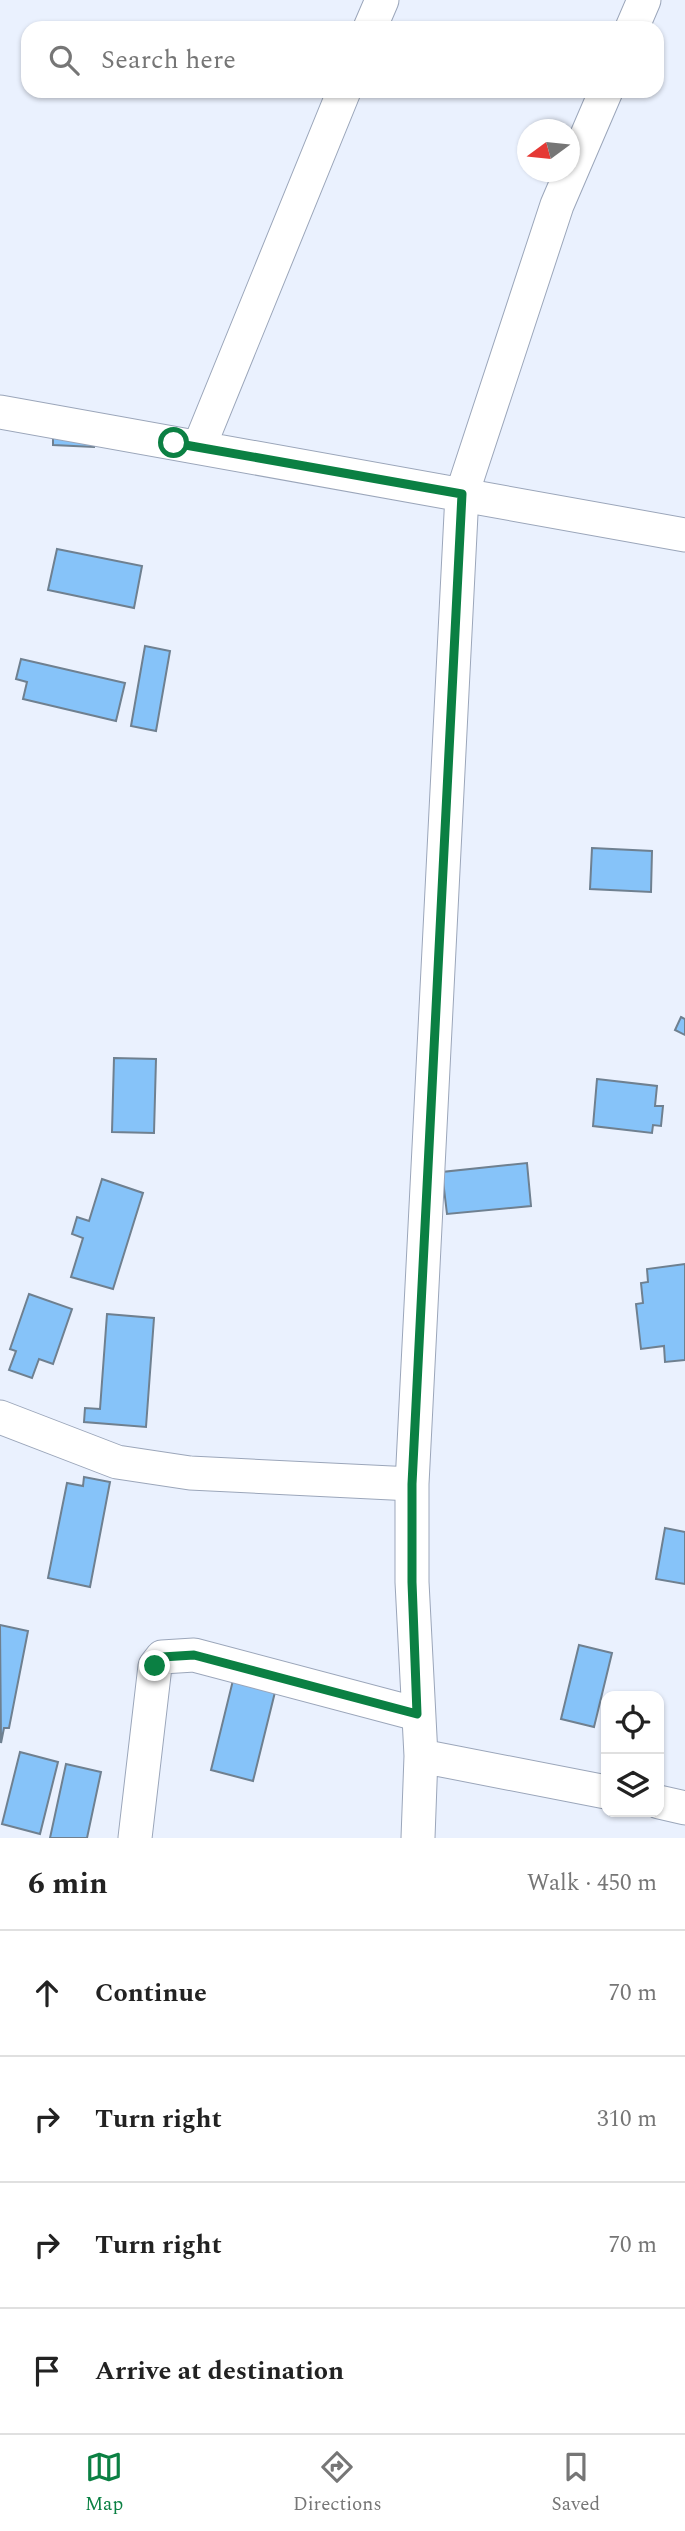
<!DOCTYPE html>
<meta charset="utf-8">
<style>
:root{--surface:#fff;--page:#f2f2f2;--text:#222;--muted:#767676;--line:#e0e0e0;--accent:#0b8043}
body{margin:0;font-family:Spectral,serif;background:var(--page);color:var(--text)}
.controls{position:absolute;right:21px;bottom:21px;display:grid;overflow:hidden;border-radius:14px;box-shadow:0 2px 5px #0004}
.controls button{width:63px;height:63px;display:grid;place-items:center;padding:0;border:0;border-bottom:2px solid var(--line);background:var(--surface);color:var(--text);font:35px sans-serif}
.compass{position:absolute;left:517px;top:119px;width:63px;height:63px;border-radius:50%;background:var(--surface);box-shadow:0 2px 5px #0004;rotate:255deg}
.stop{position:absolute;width:21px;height:21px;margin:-16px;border:5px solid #0b8043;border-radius:50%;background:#fff}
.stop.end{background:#0b8043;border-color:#fff;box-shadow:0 2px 7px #0008}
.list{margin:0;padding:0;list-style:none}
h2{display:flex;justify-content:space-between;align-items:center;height:91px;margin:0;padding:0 28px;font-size:30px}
h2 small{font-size:23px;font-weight:400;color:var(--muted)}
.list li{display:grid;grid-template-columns:46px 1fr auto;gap:21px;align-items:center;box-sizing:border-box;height:126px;padding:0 28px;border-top:2px solid var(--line)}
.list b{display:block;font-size:26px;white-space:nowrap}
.list em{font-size:23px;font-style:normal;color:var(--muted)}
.icon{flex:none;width:38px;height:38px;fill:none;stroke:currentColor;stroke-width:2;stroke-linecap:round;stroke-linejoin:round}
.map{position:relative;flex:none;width:685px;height:1838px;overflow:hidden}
.search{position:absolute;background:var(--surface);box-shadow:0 2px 5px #0004;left:21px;right:21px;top:21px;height:77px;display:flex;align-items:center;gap:18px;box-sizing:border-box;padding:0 24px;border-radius:21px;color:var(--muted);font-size:26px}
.sheet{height:595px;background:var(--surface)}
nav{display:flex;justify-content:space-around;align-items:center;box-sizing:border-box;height:98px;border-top:2px solid var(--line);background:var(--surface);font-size:19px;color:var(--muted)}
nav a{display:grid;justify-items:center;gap:4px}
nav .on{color:var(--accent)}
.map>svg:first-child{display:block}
.building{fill:#86c3f9;stroke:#6f8090;stroke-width:2}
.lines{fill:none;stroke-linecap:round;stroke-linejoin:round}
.minor-casing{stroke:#9ba6ba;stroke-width:35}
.minor{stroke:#fff;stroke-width:33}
.route{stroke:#0b8043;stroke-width:9}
</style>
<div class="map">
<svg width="685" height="1838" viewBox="0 0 685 1838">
<rect width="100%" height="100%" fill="#eaf1fe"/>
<path class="building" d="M53 427 95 430 94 447 53 445Z
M57 549 142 566 134 608 48 590Z
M145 646 170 651 156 731 131 726Z
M21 659 125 683 116 721 23 699 27 682 16 679Z
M592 848 652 851 651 892 590 889Z
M681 1017 685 1019V1035L675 1030Z
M114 1058 156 1059 154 1133 112 1132Z
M597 1079 657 1086 655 1106H663L661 1126 653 1125 652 1133 593 1126Z
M527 1163 531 1206 447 1214 442 1172Z
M102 1179 143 1193 113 1289 71 1277 83 1238 72 1234 77 1217 89 1221Z
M685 1264V1360L665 1362 664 1346 641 1349 636 1304 643 1303 641 1283 648 1282 647 1269Z
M29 1294 72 1309 53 1364 39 1359 32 1378 9 1370 16 1351 10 1349Z
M107 1314 154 1318 146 1427 84 1422 85 1408 100 1409Z
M84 1477 110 1482 90 1587 48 1578 67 1483 83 1486Z
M665 1528 685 1532V1584L656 1579Z
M0 1625 28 1631 9 1728H4L1 1743Z
M579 1645 612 1653 594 1727 561 1719Z
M235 1672 276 1688 253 1781 211 1770Z
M20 1752 58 1762 40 1834 2 1824Z
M66 1764 101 1772 87 1838H50Z"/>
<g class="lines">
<g class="minor-casing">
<path id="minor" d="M370 28 382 0
M632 28 644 0
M0 412 685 535
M199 447 344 91
M0 1417 117 1462 190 1473 412 1484
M421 1756 606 1792
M659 1802 685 1808
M135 1838 155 1666 162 1657 194 1655 417 1714
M418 1838 421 1756 412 1582V1484L462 494 557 205 606 91"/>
</g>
<use href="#minor" class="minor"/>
</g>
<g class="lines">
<path class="route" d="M155 1666 162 1657 194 1655 417 1714 412 1582V1484L462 494 174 443"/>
</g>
</svg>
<div class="controls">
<button><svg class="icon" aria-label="locate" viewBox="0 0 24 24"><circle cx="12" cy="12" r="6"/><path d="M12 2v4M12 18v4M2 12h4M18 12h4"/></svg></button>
<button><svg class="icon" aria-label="layers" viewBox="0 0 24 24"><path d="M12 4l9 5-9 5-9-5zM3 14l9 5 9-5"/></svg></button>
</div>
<svg class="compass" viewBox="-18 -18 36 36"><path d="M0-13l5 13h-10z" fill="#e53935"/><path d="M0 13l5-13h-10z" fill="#767676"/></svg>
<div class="stop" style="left:174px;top:443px"></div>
<div class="stop end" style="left:155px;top:1666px"></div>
<div class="search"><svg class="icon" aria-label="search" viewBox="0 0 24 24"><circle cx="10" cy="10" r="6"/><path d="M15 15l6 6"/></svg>Search here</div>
</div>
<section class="sheet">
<h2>6 min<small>Walk · 450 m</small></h2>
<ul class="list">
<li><svg class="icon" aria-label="ahead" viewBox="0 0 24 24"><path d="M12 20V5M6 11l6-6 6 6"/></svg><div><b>Continue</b></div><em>70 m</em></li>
<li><svg class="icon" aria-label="right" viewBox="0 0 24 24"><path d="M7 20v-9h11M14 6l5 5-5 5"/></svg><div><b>Turn right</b></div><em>310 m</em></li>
<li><svg class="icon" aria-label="right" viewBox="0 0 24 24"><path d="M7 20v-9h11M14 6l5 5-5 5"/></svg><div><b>Turn right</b></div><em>70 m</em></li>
<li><svg class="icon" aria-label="arrive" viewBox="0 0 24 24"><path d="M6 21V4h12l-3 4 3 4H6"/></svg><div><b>Arrive at destination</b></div></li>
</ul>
</section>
<nav>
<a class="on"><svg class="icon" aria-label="map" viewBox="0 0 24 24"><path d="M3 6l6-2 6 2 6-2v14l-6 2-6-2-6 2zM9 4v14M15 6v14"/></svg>Map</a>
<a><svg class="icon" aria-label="directions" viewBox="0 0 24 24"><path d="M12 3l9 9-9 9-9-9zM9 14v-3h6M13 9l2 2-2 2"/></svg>Directions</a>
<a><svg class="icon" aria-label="saved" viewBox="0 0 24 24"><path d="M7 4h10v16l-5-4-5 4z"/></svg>Saved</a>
</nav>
